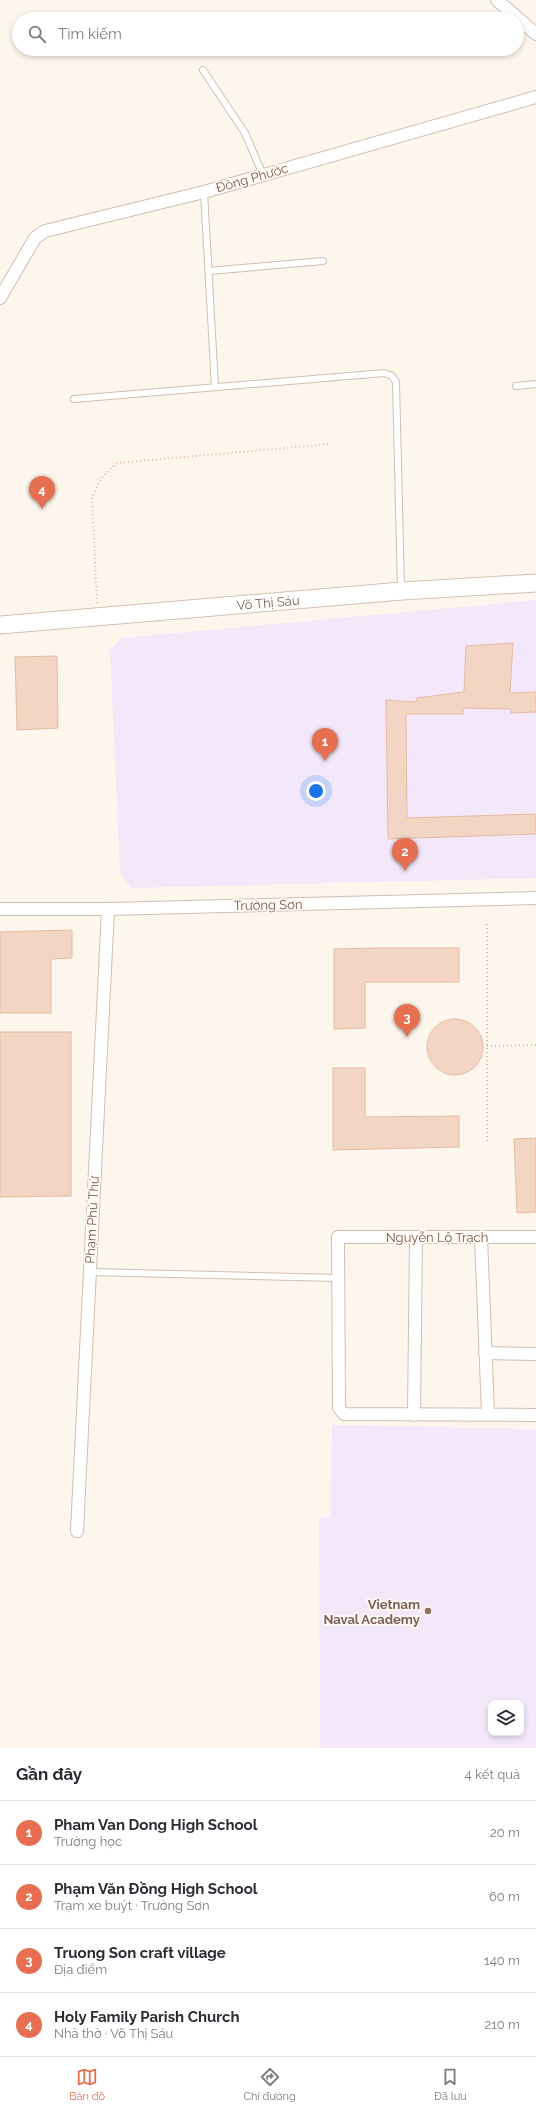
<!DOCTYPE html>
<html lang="vi">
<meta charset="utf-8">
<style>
:root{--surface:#fff;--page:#f7f7f7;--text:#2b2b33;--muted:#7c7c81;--line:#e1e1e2;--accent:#e76f51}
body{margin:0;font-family:Raleway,sans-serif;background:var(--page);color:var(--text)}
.controls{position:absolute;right:12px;bottom:12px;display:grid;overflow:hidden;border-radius:8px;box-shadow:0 2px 6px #0003}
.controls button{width:36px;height:36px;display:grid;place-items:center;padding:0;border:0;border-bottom:1px solid var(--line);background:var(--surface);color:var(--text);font:20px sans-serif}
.you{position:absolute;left:316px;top:791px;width:14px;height:14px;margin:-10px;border:3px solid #fff;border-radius:50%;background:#1a73e8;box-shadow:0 0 0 6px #1a73e833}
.badge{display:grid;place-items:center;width:26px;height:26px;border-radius:50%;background:var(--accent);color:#fff;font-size:13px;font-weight:700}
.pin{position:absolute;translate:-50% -33px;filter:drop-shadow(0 1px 2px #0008)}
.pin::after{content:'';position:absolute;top:21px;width:14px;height:12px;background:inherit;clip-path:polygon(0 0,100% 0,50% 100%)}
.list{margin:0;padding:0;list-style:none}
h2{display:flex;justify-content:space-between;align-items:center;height:52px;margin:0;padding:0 16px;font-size:17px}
h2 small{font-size:13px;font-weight:400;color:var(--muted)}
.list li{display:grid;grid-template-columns:26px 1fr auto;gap:12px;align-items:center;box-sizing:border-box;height:64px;padding:0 16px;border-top:1px solid var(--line)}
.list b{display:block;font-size:15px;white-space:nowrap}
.list p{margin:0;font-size:13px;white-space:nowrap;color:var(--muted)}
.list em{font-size:13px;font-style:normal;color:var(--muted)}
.icon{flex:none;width:22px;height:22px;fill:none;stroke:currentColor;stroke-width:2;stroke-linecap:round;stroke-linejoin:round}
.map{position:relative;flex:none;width:536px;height:1748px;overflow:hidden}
.search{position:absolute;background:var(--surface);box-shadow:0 2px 6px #0003;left:12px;right:12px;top:12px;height:44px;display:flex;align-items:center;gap:10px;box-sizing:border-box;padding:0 14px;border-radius:22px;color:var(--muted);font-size:15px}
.sheet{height:308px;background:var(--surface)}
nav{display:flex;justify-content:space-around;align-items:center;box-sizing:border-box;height:56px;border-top:1px solid var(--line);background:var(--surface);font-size:11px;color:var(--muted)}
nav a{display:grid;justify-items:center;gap:2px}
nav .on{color:var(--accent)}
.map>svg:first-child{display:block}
.education{fill:#f3e8fa;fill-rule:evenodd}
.building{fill:#f3d5c3;stroke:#e6bba3}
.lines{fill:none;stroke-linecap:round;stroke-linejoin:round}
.lane-casing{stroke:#d1beb0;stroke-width:8}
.street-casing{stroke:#d1beb0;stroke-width:14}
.secondary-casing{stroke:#d6c0b0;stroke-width:19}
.path{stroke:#d9b8a5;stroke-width:2;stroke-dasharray:1 3;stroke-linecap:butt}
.lane{stroke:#fff;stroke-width:6}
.street{stroke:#fff;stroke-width:12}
.secondary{stroke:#fff;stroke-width:17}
.education-dot{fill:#8d6e63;stroke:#fffaf3;stroke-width:1.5}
.labels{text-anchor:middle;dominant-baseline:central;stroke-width:3.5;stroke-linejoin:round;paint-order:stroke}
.street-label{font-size:13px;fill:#7a5c4d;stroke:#fffaf3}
.education-label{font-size:13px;font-weight:bold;fill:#785e54;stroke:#fffaf3;text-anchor:end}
</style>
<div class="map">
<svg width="536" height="1748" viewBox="0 0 536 1748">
<rect width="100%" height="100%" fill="#fdf6ec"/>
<path class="education" d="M536 600V878L131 888 120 873 110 650 121 638Z
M332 1425 536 1429V1748H320L319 1517 330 1518ZM491 1703H521V1733H491Z"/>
<path class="building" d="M513 643 510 693 536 692V712L511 713V709L463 708V714H406L407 818 536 814V834L388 839 386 700 416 702 417 698 464 692 466 646Z
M57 656 58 728 17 730 15 657Z
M72 930V958L51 959V1013H0V932Z
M377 948H459V982H365V1028L334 1029V949Z
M427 1047a28 28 0 1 1 56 0a28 28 0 1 1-56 0Z
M0 1032H71V1196L0 1197Z
M333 1068H365V1117L459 1116V1147L333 1150Z
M536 1138V1212L517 1213 514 1139Z"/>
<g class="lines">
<g class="lane-casing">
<path id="lane" d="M203 70 245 133 263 175
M204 192 215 387
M209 271 323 261
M516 386 536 384
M74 399 384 373 392 376 396 382 401 590
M90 1272 338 1278"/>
</g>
<g class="street-casing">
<path id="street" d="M497 0 536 34
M0 298 35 238 45 231 204 192 536 97
M0 909H108L536 898
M481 1237 488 1414
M536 1237H338L339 1408 344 1414 536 1415
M485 1353 536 1354
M414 1415 416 1238
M77 1531 108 909"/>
</g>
<g class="secondary-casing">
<g id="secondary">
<path id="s1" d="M0 625 402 591 536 583"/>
</g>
</g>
<path class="path" d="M97 603 92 498 101 478 117 463 330 444
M487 924V1142
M487 1046 536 1045"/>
<use href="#lane" class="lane"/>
<use href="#street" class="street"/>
<use href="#secondary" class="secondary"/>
</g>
<circle class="education-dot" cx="428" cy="1611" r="4"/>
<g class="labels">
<g class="street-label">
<text transform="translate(252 178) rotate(-16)">Đông Phước</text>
<text stroke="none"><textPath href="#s1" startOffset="269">Võ Thị Sáu</textPath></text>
<text transform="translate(268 905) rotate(-1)">Trường Sơn</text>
<text transform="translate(92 1220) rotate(-87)">Phạm Phú Thứ</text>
<text x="437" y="1237">Nguyễn Lộ Trạch</text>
</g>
<g class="education-label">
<text x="420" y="1604">Vietnam<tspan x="420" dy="15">Naval Academy</tspan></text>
</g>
</g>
</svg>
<div class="controls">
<button><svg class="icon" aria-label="layers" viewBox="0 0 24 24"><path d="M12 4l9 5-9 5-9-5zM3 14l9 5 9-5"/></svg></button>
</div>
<div class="you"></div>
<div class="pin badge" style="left:325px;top:761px">1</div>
<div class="pin badge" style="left:405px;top:871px">2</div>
<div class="pin badge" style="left:407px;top:1037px">3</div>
<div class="pin badge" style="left:42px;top:509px">4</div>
<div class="search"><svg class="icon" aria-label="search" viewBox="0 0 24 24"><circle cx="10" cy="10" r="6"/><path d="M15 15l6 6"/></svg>Tìm kiếm</div>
</div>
<section class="sheet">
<h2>Gần đây<small>4 kết quả</small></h2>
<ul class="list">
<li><span class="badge">1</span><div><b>Pham Van Dong High School</b><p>Trường học</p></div><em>20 m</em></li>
<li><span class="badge">2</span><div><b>Phạm Văn Đồng High School</b><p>Trạm xe buýt · Trường Sơn</p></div><em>60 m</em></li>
<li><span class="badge">3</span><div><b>Truong Son craft village</b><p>Địa điểm</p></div><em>140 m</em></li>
<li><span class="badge">4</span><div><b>Holy Family Parish Church</b><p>Nhà thờ · Võ Thị Sáu</p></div><em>210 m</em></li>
</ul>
</section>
<nav>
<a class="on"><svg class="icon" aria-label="map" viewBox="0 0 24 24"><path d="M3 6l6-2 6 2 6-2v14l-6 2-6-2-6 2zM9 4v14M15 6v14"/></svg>Bản đồ</a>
<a><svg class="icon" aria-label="directions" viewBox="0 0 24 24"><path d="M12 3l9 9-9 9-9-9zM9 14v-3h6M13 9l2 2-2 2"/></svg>Chỉ đường</a>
<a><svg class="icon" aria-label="saved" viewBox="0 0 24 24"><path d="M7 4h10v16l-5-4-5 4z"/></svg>Đã lưu</a>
</nav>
